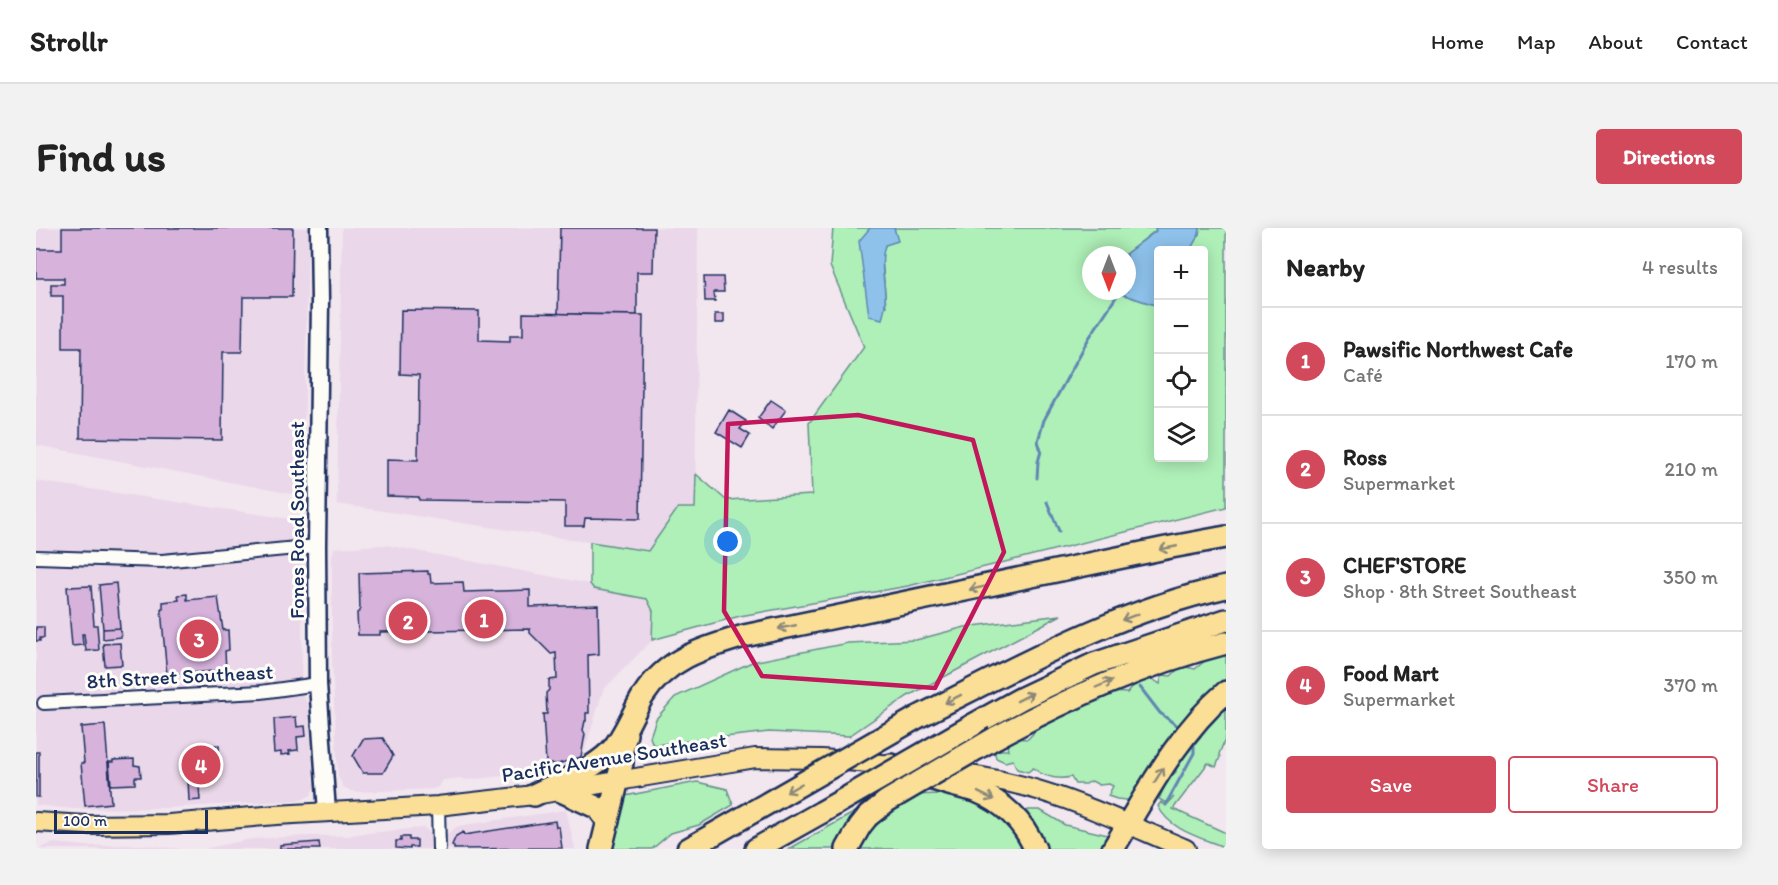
<!DOCTYPE html>
<meta charset="utf-8">
<style>
:root{--surface:#fff;--page:#f2f2f2;--text:#222;--muted:#767676;--line:#e0e0e0;--accent:#d1495b}
body{margin:0;font-family:Itim,sans-serif;background:var(--page);color:var(--text)}
.controls{position:absolute;right:18px;top:18px;display:grid;overflow:hidden;border-radius:6px;box-shadow:0 3px 15px #0003}
.controls button{width:54px;height:54px;display:grid;place-items:center;padding:0;border:0;border-bottom:2px solid var(--line);background:var(--surface);color:var(--text);font:30px sans-serif}
.compass{position:absolute;left:1046px;top:18px;width:54px;height:54px;border-radius:50%;background:var(--surface);box-shadow:0 3px 15px #0003;rotate:180deg}
.scale{position:absolute;left:18px;bottom:15px;width:154px;box-sizing:border-box;padding-left:6px;border:3px solid #1b2f5e;border-top:0;font-size:16px;line-height:21px;white-space:nowrap;color:#1b2f5e;-webkit-text-stroke:4px #fdfcf7;paint-order:stroke}
.you{position:absolute;left:692px;top:314px;width:21px;height:21px;margin:-15px;border:4px solid #fff;border-radius:50%;background:#1a73e8;box-shadow:0 0 0 9px #1a73e833}
.badge{display:grid;place-items:center;width:39px;height:39px;border-radius:50%;background:var(--accent);color:#fff;font-size:20px;font-weight:700}
.pin{position:absolute;translate:-50% -50%;border:3px solid #fff;box-shadow:0 2px 6px #0006}
.list{margin:0;padding:0;list-style:none}
h2{display:flex;justify-content:space-between;align-items:center;height:78px;margin:0;padding:0 24px;font-size:26px}
h2 small{font-size:20px;font-weight:400;color:var(--muted)}
.list li{display:grid;grid-template-columns:39px 1fr auto;gap:18px;align-items:center;box-sizing:border-box;height:108px;padding:0 24px;border-top:2px solid var(--line)}
.list b{display:block;font-size:22px;white-space:nowrap}
.list p{margin:0;font-size:20px;white-space:nowrap;color:var(--muted)}
.list em{font-size:20px;font-style:normal;color:var(--muted)}
.actions{display:flex;gap:12px;padding:18px 24px}
.actions a{flex:1;padding:14px 0;border:2px solid var(--accent);border-radius:6px;text-align:center;font-size:21px;color:var(--accent)}
.actions .main{background:var(--accent);color:#fff}
.icon{flex:none;width:33px;height:33px;fill:none;stroke:currentColor;stroke-width:2;stroke-linecap:round;stroke-linejoin:round}
.map{position:relative;flex:none;width:1190px;height:621px;overflow:hidden;border-radius:6px}
header{display:flex;align-items:center;gap:36px;box-sizing:border-box;height:84px;padding:0 30px;background:var(--surface);border-bottom:2px solid var(--line)}
header strong{font-size:28px}
nav{display:flex;gap:33px;margin-inline-start:auto;font-size:21px}
.intro{display:flex;align-items:center;justify-content:space-between;box-sizing:border-box;height:144px;padding:0 36px}
h1{margin:0;font-size:42px}
.button{padding:15px 27px;border-radius:6px;background:var(--accent);color:#fff;font-size:21px;font-weight:700}
main{display:flex;gap:36px;padding:0 36px}
aside{flex:1;background:var(--surface);border-radius:6px;box-shadow:0 3px 15px #0003}
.map>svg:first-child{display:block}
.built{fill:#ead7e9}
.green{fill:#aff0b8;stroke:#65908b;stroke-width:1.5}
.water{fill:#8ec2eb;stroke:#6087b3;stroke-width:1.5}
.lines{fill:none;stroke-linecap:round;stroke-linejoin:round}
.stream{stroke:#6087b3;stroke-width:3}
.building{fill:#d7b3dc;stroke:#1b2f5e;stroke-width:1.5}
.street-casing{stroke:#1b2f5e;stroke-width:16}
.secondary-casing{stroke:#1b2f5e;stroke-width:21}
.primary-casing{stroke:#1b2f5e;stroke-width:22}
.highway-casing{stroke:#1b2f5e;stroke-width:26}
.street{stroke:#fdfcf7;stroke-width:12}
.secondary{stroke:#fdfcf7;stroke-width:16}
.primary{stroke:#fbdf96;stroke-width:18}
.highway{stroke:#fbdf96;stroke-width:21}
.highway-bridge-casing{stroke:#1b2f5e;stroke-width:26;stroke-linecap:butt}
.highway-bridge{stroke:#fbdf96;stroke-width:21}
.oneway{stroke:#8b877a}
.marked{fill:none;stroke:#c2185b;stroke-width:4.5;stroke-linejoin:round}
.labels{text-anchor:middle;dominant-baseline:central;stroke-width:6;stroke-linejoin:round;paint-order:stroke}
.street-label{font-size:21px;fill:#1b2f5e;stroke:#fdfcf7}
</style>
<header>
<strong>Strollr</strong>
<nav><a>Home</a><a>Map</a><a>About</a><a>Contact</a></nav>
</header>
<div class="intro"><h1>Find us</h1><a class="button">Directions</a></div>
<main>
<div class="map">
<svg width="1190" height="621" viewBox="0 0 1190 621">
<rect width="100%" height="100%" fill="#f2e6ef"/>
<filter id="ink" filterUnits="userSpaceOnUse"><feTurbulence type="fractalNoise" baseFrequency=".0167" numOctaves="2"/><feDisplacementMap in="SourceGraphic" scale="12" xChannelSelector="R" yChannelSelector="G"/><feConvolveMatrix kernelMatrix="1 2 1 2 8 2 1 2 1" color-interpolation-filters="sRGB"/></filter>
<g filter="url(#ink)">
<path class="built" d="M0 0H272L267 268 0 217Z
M306 0H662L659 281 642 280 612 323 301 276Z
M0 253 268 293 265 465 272 476 278 558 275 567 265 572 130 580 38 581 0 577Z
M349 317 554 356 558 361 611 371 617 383 616 412 567 462 547 529 512 543 430 552 425 550 407 552 402 559 397 561 318 564 307 559 302 548 296 434V328L298 320Z
M530 582 539 621H169L215 611 273 608H313L321 606 387 600 390 601 393 605H412L422 598Z
M19 615 51 618 106 617 145 621H5L6 619Z"/>
<path class="green" d="M797 0H834L850 79 846 28 849 17 861 13 858 0H1119L1120 2 1088 27H1055V63H1076L1122 78V230H1168V22H1154L1163 6 1164 0H1190V279L872 358 704 388 616 412 617 383 611 371 558 361 554 356V314L612 323 642 280H659L660 246 690 272 776 267 773 195 828 119 794 38Z
M1025 387 872 468 813 508 733 504 617 517 614 509 620 491 639 469 716 434 812 415 880 412 929 399Z
M1181 423H1190V452L1183 457 1100 573 1081 571 1072 568 1077 558 1073 556 1063 557 1056 553 1049 556H1039L1035 549C1021 552 1008 549 997 540L992 544 981 541 977 532 969 534 960 530 958 522H972L971 516 976 510 992 511 1002 500 1001 496 1022 484H1033L1041 478 1062 473 1061 466 1073 464 1091 465C1096 457 1106 452 1115 450L1124 456 1126 447 1135 448 1145 438 1159 441Z
M1190 476V509L1183 526 1184 529 1180 539 1172 535 1137 581 1190 605V620C1167 610 1134 603 1122 578L1125 574 1130 578 1138 569 1130 575 1123 571 1132 551 1140 544V540L1144 536 1141 529 1153 523 1165 508 1162 499C1181 496 1179 489 1190 476Z
M661 554 691 561 697 577 663 597 635 605 616 621H574L584 569Z
M853 565 805 621H753Z
M904 566C944 567 969 588 989 621H821L836 597 876 567Z
M992 582H1004L1029 597 1076 608 1070 621H1007L990 593Z"/>
<path class="water" d="M834 0H858L862 13 849 17C841 42 855 66 846 91L833 88 823 13Z
M1119 0H1164L1163 6 1154 22H1122V78L1076 63H1091V27H1088L1120 3Z"/>
<g class="lines">
<path class="stream" d="M1001 250 1002 234 1005 223 1002 213 1008 192 1053 110 1084 63
M1011 274 1023 303
M1104 459 1124 485 1144 500
M1130 576 1158 525V512"/>
</g>
<path class="building" d="M26 0H257L256 69H207L206 124H187L186 212 44 210 45 120H27V68H15V56H28V50H0V21H26Z
M524 0H618L617 44H601V87L522 86Z
M668 49H687L688 64H678L679 73H669Z
M365 82 443 83V112L474 113V107H487V85L607 87 604 291 549 290 548 298H529V274L383 272V269L351 268V231L382 232 383 147 364 146Z
M679 86H688V95H679Z
M735 172 750 182 736 201 722 190Z
M693 182 710 193 704 201 714 207 706 220 680 204Z
M392 343V346H394L395 355 427 354 428 364 494 362V379L562 377 563 426 552 427 553 485H550V493H549L547 502 549 506 545 529 522 536H512L510 534 507 486H511L510 465 513 462V452L521 451 520 425 515 426 494 405V401L344 404V407H322L321 385 324 383 323 345Z
M80 355 84 400 67 401 63 357Z
M55 358 58 397H61L63 422 50 423 48 406H46L47 417 36 418 31 359Z
M151 366V372L182 369 187 402H192L193 422 189 423 190 442 131 447 125 381H127V374L143 372 142 367Z
M0 399H8V410H4V413H0Z
M84 400 85 409 67 411V401Z
M84 415 86 437 69 438 67 416Z
M260 489 261 499 269 498 270 508 261 509 262 522 253 523 254 526 245 527V524L238 525 237 511H239L238 491Z
M69 497 75 575 49 578 45 535H48L45 499Z
M347 510 357 528 347 545H327L317 528 327 511Z
M183 517 184 543 162 544 164 572 153 573 151 529 160 528 159 518Z
M0 524H3V569H0Z
M98 531V537L104 538 105 549H99V556L75 557 73 534H77V532Z
M519 593 520 599H523L526 620 418 621V618L416 617 420 608 427 604 428 607Z
M365 609H373V612H381V619H374V621L360 620V613H365Z
M283 614 284 621H244V617Z"/>
<g class="lines">
<g class="street-casing">
<path id="street" d="M0 329 126 333 281 318
M8 475 225 464 282 456
M402 578 403 621"/>
</g>
<g class="secondary-casing">
<path id="secondary" d="M283 0 284 73 281 318 282 456 291 584"/>
</g>
<g class="primary-casing">
<path id="primary" d="M897 542C933 546 969 552 1005 563 1054 578 1102 601 1150 621
M0 594 50 597 133 596 240 587 402 578 498 567 719 530 786 531 869 538"/>
</g>
<g class="highway-casing">
<path id="highway" d="M882 489C981 439 1081 383 1190 359
M937 497 986 470 1058 436 1190 392
M959 510C1033 470 1108 436 1190 415
M855 537C874 543 893 550 913 556 922 559 931 560 940 563 967 574 988 594 999 621
M523 562 562 580 572 593
M498 567C524 554 553 544 574 524 587 511 597 484 607 468 631 430 668 420 708 408L1130 320 1190 309
M565 621 586 535V522L590 506
M652 621 720 582
M720 621 786 584
M811 621 824 598 832 588
M1077 621C1110 567 1141 506 1190 464"/>
</g>
<use href="#street" class="street"/>
<use href="#secondary" class="secondary"/>
<use href="#primary" class="primary"/>
<use href="#highway" class="highway"/>
<g class="highway-bridge-casing">
<path id="highway-bridge" d="M720 582 882 489
M786 584 937 497
M832 588 851 573 959 510"/>
</g>
<use href="#highway-bridge" class="highway-bridge"/>
</g>
<defs><path id="oneway-shaft" d="M-6 0H5M1.5-3L5.5 0L1.5 3" fill="none" stroke-width="1.6" stroke-linecap="round" stroke-linejoin="round" transform="scale(1.5)"/></defs>
<g class="oneway">
<use href="#oneway-shaft" transform="translate(1132 320) rotate(169)"/>
<use href="#oneway-shaft" transform="translate(942 360) rotate(168)"/>
<use href="#oneway-shaft" transform="translate(1094 389) rotate(159)"/>
<use href="#oneway-shaft" transform="translate(751 399) rotate(169)"/>
<use href="#oneway-shaft" transform="translate(1068 456) rotate(-23)"/>
<use href="#oneway-shaft" transform="translate(989 469) rotate(-27)"/>
<use href="#oneway-shaft" transform="translate(917 471) rotate(153)"/>
<use href="#oneway-shaft" transform="translate(1123 547) rotate(-58)"/>
<use href="#oneway-shaft" transform="translate(758 560) rotate(150)"/>
<use href="#oneway-shaft" transform="translate(950 568) rotate(26)"/>
</g>
</g>
<path class="marked" d="M822 187 937 212 968 324 899 460 726 448 688 383 692 196Z"/>
<g class="labels">
<g class="street-label">
<text transform="translate(260 292) rotate(-90)">Fones Road Southeast</text>
<text transform="translate(144 448) rotate(-3)">8th Street Southeast</text>
<text transform="translate(578 529) rotate(-9)">Pacific Avenue Southeast</text>
</g>
</g>
</svg>
<div class="controls">
<button>+</button>
<button>−</button>
<button><svg class="icon" aria-label="locate" viewBox="0 0 24 24"><circle cx="12" cy="12" r="6"/><path d="M12 2v4M12 18v4M2 12h4M18 12h4"/></svg></button>
<button><svg class="icon" aria-label="layers" viewBox="0 0 24 24"><path d="M12 4l9 5-9 5-9-5zM3 14l9 5 9-5"/></svg></button>
</div>
<svg class="compass" viewBox="-18 -18 36 36"><path d="M0-13l5 13h-10z" fill="#e53935"/><path d="M0 13l5-13h-10z" fill="#767676"/></svg>
<div class="scale">100 m</div>
<div class="you"></div>
<div class="pin badge" style="left:448px;top:391px">1</div>
<div class="pin badge" style="left:372px;top:393px">2</div>
<div class="pin badge" style="left:163px;top:411px">3</div>
<div class="pin badge" style="left:165px;top:537px">4</div>
</div>
<aside>
<h2>Nearby<small>4 results</small></h2>
<ul class="list">
<li><span class="badge">1</span><div><b>Pawsific Northwest Cafe</b><p>Café</p></div><em>170 m</em></li>
<li><span class="badge">2</span><div><b>Ross</b><p>Supermarket</p></div><em>210 m</em></li>
<li><span class="badge">3</span><div><b>CHEF'STORE</b><p>Shop · 8th Street Southeast</p></div><em>350 m</em></li>
<li><span class="badge">4</span><div><b>Food Mart</b><p>Supermarket</p></div><em>370 m</em></li>
</ul>
<div class="actions"><a class="main">Save</a><a>Share</a></div>
</aside>
</main>
